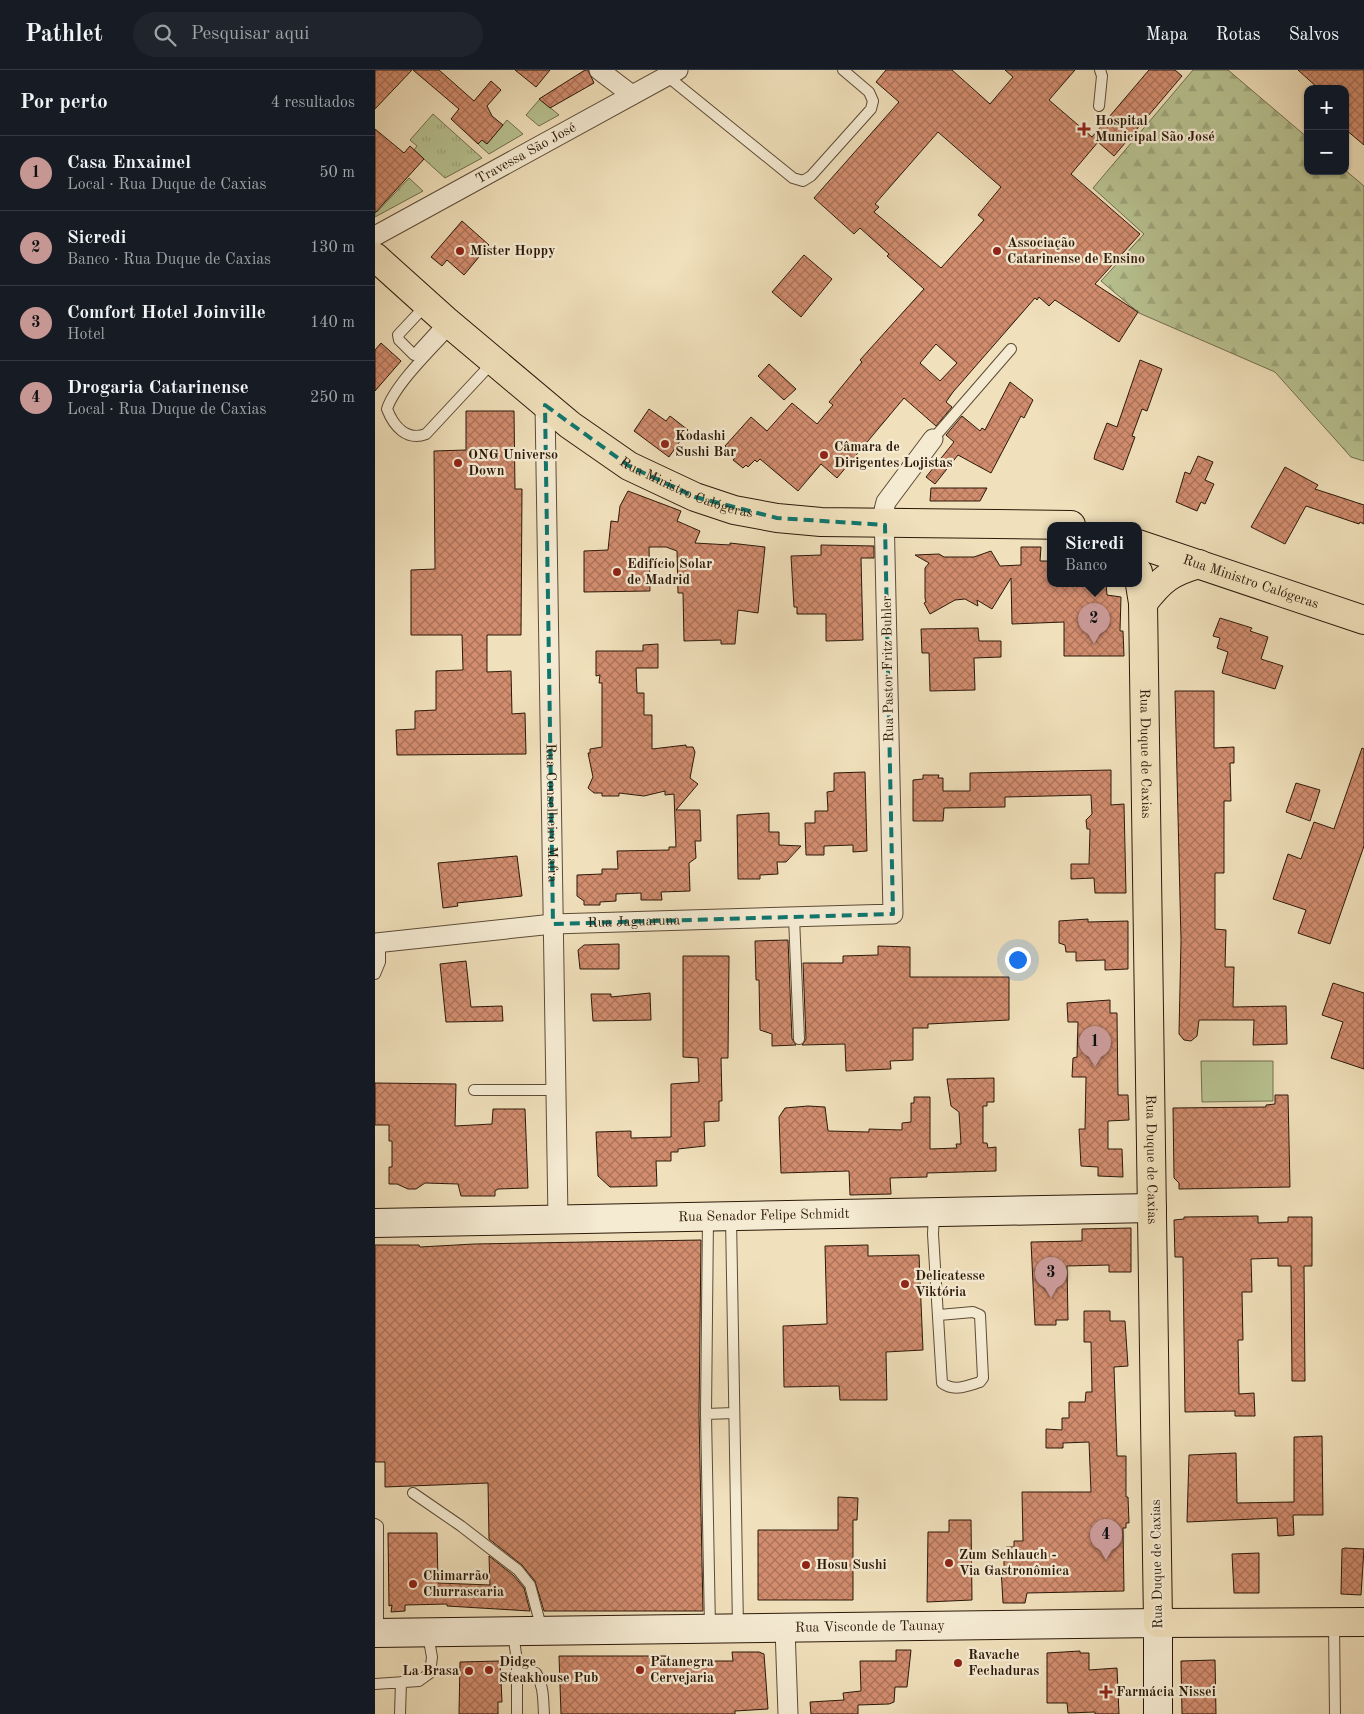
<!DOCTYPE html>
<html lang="pt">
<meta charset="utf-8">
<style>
:root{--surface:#171b24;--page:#20242c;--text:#f1f3f6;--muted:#9ea1a6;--line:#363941;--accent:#c59692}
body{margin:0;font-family:"Old Standard TT",serif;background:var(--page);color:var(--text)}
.controls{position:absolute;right:15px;top:15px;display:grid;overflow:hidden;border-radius:10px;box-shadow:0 1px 4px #0004}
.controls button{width:45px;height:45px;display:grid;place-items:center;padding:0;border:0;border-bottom:1px solid var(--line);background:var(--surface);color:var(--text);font:25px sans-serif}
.you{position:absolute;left:642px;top:889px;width:18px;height:18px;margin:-12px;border:4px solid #fff;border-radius:50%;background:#1a73e8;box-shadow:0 0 0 8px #1a73e833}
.badge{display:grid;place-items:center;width:32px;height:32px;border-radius:50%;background:var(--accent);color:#111;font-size:16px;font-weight:700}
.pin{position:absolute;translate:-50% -41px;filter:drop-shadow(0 1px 2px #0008)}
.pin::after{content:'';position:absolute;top:26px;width:18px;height:15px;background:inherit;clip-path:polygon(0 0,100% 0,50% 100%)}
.popup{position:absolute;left:672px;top:452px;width:95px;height:65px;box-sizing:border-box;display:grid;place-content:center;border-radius:10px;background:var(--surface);filter:drop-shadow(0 1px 4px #0005);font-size:16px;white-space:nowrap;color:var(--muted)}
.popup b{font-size:19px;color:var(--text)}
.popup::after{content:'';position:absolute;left:50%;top:100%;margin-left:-10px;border:10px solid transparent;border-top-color:var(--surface)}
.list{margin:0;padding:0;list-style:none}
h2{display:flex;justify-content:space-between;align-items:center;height:65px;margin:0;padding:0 20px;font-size:21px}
h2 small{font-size:16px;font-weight:400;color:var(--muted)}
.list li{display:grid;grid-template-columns:32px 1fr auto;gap:15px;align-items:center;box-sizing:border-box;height:75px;padding:0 20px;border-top:1px solid var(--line)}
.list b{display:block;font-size:19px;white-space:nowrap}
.list p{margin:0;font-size:16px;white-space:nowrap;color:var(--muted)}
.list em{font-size:16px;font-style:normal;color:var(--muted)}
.icon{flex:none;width:28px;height:28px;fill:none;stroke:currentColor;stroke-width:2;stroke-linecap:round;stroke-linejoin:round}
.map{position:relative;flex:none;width:989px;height:1644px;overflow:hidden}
header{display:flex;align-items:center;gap:30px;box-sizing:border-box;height:70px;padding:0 25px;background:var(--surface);border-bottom:1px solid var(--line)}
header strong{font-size:24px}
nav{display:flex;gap:28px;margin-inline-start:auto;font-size:18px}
.search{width:350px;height:45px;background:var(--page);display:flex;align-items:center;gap:12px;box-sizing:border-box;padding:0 18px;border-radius:28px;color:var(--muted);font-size:19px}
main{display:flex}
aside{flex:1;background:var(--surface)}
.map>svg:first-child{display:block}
.grass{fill:url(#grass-tufts);stroke:#726e4d}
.forest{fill:url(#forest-firs);stroke:#726e4d}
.garden{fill:#b8c291;stroke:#726e4d}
.building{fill:url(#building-cross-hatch);stroke:#2c1909;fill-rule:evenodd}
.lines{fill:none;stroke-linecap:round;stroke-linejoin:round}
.lane-casing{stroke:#5d4b36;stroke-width:12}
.street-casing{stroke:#5d4b36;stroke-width:21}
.secondary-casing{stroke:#2c1909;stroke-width:30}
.primary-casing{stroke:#2c1909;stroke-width:30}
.lane{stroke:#f5ebd3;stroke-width:10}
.street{stroke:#f5ebd3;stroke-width:19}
.secondary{stroke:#f5ebd3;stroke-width:28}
.primary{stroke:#f0e0bb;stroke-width:28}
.marked{fill:none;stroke:#0f766e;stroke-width:4;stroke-dasharray:10 6;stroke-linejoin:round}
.poi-dot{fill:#8f2418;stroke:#f5ebd3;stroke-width:2}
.labels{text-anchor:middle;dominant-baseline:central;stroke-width:4.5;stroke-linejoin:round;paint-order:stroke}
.poi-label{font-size:14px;font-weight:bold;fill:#2c1909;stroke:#f5ebd3;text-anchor:start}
.street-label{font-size:14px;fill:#2c1909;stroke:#f5ebd3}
</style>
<header>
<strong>Pathlet</strong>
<div class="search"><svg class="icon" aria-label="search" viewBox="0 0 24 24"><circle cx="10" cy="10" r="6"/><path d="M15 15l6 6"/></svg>Pesquisar aqui</div>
<nav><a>Mapa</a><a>Rotas</a><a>Salvos</a></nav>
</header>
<main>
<aside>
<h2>Por perto<small>4 resultados</small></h2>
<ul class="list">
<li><span class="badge">1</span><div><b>Casa Enxaimel</b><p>Local · Rua Duque de Caxias</p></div><em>50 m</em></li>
<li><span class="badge">2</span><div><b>Sicredi</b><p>Banco · Rua Duque de Caxias</p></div><em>130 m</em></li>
<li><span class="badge">3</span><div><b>Comfort Hotel Joinville</b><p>Hotel</p></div><em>140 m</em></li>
<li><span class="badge">4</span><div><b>Drogaria Catarinense</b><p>Local · Rua Duque de Caxias</p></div><em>250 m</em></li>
</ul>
</aside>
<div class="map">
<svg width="989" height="1644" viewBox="0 0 989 1644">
<defs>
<pattern id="grass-tufts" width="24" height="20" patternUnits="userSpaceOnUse" patternTransform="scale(1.25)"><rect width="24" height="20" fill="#b8c291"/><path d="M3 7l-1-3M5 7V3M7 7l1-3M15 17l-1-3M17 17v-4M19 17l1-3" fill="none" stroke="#9ea67c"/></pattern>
<pattern id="forest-firs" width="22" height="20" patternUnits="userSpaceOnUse" patternTransform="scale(1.25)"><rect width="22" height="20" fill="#b8c291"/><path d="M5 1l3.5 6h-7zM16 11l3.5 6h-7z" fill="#9ea67c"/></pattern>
<pattern id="building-cross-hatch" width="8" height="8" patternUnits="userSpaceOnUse" patternTransform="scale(1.25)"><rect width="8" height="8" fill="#d28d6f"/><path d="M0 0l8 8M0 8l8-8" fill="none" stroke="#ab7259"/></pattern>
</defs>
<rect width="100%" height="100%" fill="#f0e0bb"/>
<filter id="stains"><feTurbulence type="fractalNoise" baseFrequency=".004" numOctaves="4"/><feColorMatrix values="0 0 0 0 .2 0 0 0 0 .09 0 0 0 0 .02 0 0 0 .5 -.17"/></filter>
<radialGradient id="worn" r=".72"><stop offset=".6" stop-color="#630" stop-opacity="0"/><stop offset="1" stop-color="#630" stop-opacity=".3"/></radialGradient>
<path class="grass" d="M58 44 107 88 70 108 39 80 42 76 35 70Z
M34 108 48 121 0 147V141L2 142Z"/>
<path class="forest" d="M818 0H853L933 68V101L970 100 989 116V391L976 387 900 302 764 243 726 211 769 164 718 118Z"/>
<path class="garden" d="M165 29 184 45 164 56 151 45Z
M132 50 148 64 114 84 103 74 107 70 112 74Z
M826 991H898V1031L827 1032Z"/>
<path class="building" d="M0 0H37L0 39Z
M38 0H64L99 31 116 11 126 20 112 36 117 46 128 55 112 74 107 70 103 74 76 49 84 39Z
M140 0H175L161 17Z
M210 0H213L219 13 175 38 164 29Z
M511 0H577L615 34 638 7 630 0H700L674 30 717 67 774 0H800L807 6 739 86 723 72 696 104 765 164 720 214 763 242 744 272 680 230 674 236 664 227 662 230 660 228 578 322 571 332 577 337 561 356 529 328 462 408 446 394 423 421 385 389 382 392 380 390 373 397 371 395 368 398 358 390 361 386 350 376 376 347 392 361 417 333 442 354 458 335 454 332 487 292 485 290 549 219 512 186 514 184 485 158 479 164 439 128 524 32 501 12ZM563 62 626 117 603 145 609 150 566 198 499 142 504 137 500 134ZM561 274 582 293 565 311 545 293Z
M923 0H989V75L970 59V19H944Z
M0 59 29 83 35 76 49 89 0 143Z
M87 151 114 175 89 205 72 190 67 196 56 187Z
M429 185 457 209 426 247 397 222Z
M6 273 26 291 0 321V280Z
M765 290 787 299 772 341 767 339 757 366 760 367 748 400 719 389 720 384 732 353 742 357Z
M394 294 421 319 409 330 383 306Z
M635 312 658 330 649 348 646 346 616 403 583 385 560 414 551 407 579 372 571 365 587 346 605 361 607 358 610 360Z
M274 339 291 351 295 346 313 360 294 387 259 361Z
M91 341H139L140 419H147L146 565H112V602L136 601 137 644 150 643 151 684 22 685 21 660 40 659V641L61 640V601L88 600 87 565H36V500L60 499 59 381 91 380Z
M823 386 838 392 830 410 839 414 830 434 826 432 822 441 801 432 810 402 815 404Z
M910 397 943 415 940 419 989 435V454L985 452 984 454 931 436 910 474 876 457Z
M556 418H612L605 431H555Z
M253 421 306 441 302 451 325 461 320 473 355 475V473L390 477 383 543 363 540 360 574H346V570L309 571 308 523H303L302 481 291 477H274L275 521 209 522V481L233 480 236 451 243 452 245 436Z
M446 475 499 476V488H486L488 570 451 571V544H422V537H419L416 486 446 485Z
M646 477H666L665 491H675V513H731L732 525 746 527 745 561H748L749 586H689V552L637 554 636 508 617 539 602 530 603 536 590 529 580 530 555 544 549 533 551 532 550 528V498L554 493 540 485 564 484 569 487H599L616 481 625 496 646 495Z
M845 548 877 558 875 561 893 567 886 589 908 596 900 619 847 603 853 582 842 578 845 568 838 566Z
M603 558 604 571H626V587L599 588 600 620 555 621 554 583H547L546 559Z
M283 574V598H261L262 623H269V645H277V679L311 675V677H318L320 682 315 708 323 714 301 740H325L326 771H320L321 788 314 793 315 821 286 822 287 830H266V823L241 824V831L225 832V835H209V831L202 826V805L227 804V799H243L242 781 294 780V777H301L299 724 290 725V721L269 726 244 723V726H227V723H219L213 718 218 707 213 683H215V679L227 677V613H224L225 605 221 606V581H268V575Z
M800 621H839V678L859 677V693H855L856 731H849V803H840V859L851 860 850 897H859L858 937 911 936 912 974 878 975 879 950H824L822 966 816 971 809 970 804 964 806 870Z
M987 678 989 679V776L955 874 923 863 931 840 898 829 913 784 926 789 939 752 959 759Z
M736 700V735L749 734 751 823H720L719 808 696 809V794H714L715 759H712L711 750 717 744 716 725 630 727V737L569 738 568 751H538V710L548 709V705H564L563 708H568V721H595V703Z
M490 702 492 781 478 782V775L449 776V785H431L430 753H440V741H453L452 722 459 721V703Z
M921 713 945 720 935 751 911 742Z
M394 743V762H404V775L426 776 411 792H402L403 804 385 805V809H363L362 745Z
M142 786 147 826 82 833 83 836 68 838 63 793Z
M713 849V852L753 851V899L730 900V890L701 891V882H691L690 875 684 873V851Z
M413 870 417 969 421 975 397 976V964L385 960 384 910H381L380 871Z
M244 874V899H205L203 880 209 875Z
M503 876 535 877V907H634V950L553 954V958H538V990L515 991 516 999 471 1001 470 974 427 975 431 969 428 893H468V886L503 885Z
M308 886H354L353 988H346L347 1031H344V1051L329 1052 330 1076 303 1079V1082H296V1091H281L282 1116 235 1117 223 1106 221 1062 256 1061V1068L296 1067V1014L324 1012 323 988 308 987Z
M91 891 96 937 127 936 128 951 71 952 65 894Z
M958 913 989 923V999L956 988 968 952 947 945Z
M275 923 276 950 218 951 216 924H236V927Z
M735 930V943H742L743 1025H753L754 1050 733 1051V1079H747L748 1107 723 1106V1097L706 1096 704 1059H710L711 1007H697L698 988 702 987 703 952H693L692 933Z
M619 1008V1032H612V1036H608V1073H612L613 1078 621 1077V1101L552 1103V1107L515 1108 516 1124 475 1125 474 1101 406 1103 404 1047 410 1038 433 1036 450 1037 453 1061 494 1062V1059L527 1060V1053L536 1052V1033H539V1027H555V1079L582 1078 581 1074H586L584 1042 576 1036 572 1009Z
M0 1013 81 1014 80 1056 117 1054 118 1039H150L153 1118 123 1119 120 1121V1126H86L83 1114 50 1113 41 1119H33L22 1114H14V1097H17V1071H14V1055H0Z
M900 1025H913L915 1117 804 1119V1113L799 1108 798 1038 891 1037V1035L900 1034Z
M883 1146V1153L913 1152V1147H937V1196H929L930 1311H917L916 1196H903V1188L876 1189 877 1222H867L868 1270H863L864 1324 879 1323 880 1346H860V1341L810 1342 808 1187H800L799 1150 809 1149V1147Z
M756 1158V1202H734V1195L692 1196 693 1250H681V1255H660L656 1172 707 1171V1159Z
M326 1170 324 1344 328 1541H169L160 1511 147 1495 114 1469 113 1413 10 1417V1392H0V1175H44L45 1177 99 1174Z
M493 1175V1186L544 1185 548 1280 511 1282 512 1330H465L464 1316 409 1317 408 1256 452 1254 450 1176Z
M709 1241H735V1251H750L753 1296 739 1297 742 1386H751V1427H753L754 1453H751V1458H748L749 1521 652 1523 650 1533H628L626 1498H629V1482H631V1477H639V1471H648L647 1422H716L714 1372 688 1373V1378H671V1359L687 1360V1348H694V1332H710L711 1322H717L716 1272H709Z
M947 1366 948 1445H918L919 1465 903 1466 902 1448 812 1452 814 1385 861 1383 862 1433 919 1432V1367Z
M463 1427 483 1428 482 1450H478V1530H383V1460H463Z
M574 1450H596L597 1530 552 1532 553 1462H574Z
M13 1463H62L63 1513 115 1515 114 1486 138 1505 149 1518 155 1541 72 1536V1534L30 1535V1541L16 1542 17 1535 14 1536Z
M970 1478 989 1479 986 1525 966 1524 967 1479Z
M884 1483V1523H859L857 1484Z
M521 1580H536L532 1617H520L519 1632 514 1634 483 1635V1644H436L435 1632 469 1630 468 1623 486 1621 485 1591H521Z
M705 1581V1583H714V1600L742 1598 744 1644H720V1642L693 1643 692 1633H672V1583Z
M357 1582H384L389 1584 393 1639 360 1641V1644H186L184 1586H295V1591H358Z
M840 1590 841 1644H807L806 1591Z
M125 1591 127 1632H123V1644H84L85 1592Z"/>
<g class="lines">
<g class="lane-casing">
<path id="lane" d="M292 6 418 108 428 111 436 106 496 39 498 31 494 22 468 0
M724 36 727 6 725 0
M52 234 23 265 24 270 39 285 69 252
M77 257C58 278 20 314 12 339 19 357 32 371 51 364L118 292
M558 369 636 279
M419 847 424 969
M0 904 5 892V872
M99 1020H181
M559 1142 558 1164 567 1313C579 1322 592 1316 605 1312L608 1308 605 1245 598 1242 564 1245
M333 1147 331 1344 335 1558
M356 1147 363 1558
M331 1344 359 1343
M38 1423 86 1456 143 1500 155 1515 167 1560
M0 1454 3 1456V1562
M959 1553 960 1644
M138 1563 142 1591V1644
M142 1599 161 1603C169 1616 168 1630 169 1644
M0 1614 44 1611 55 1603 57 1587 53 1565
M25 1644 26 1612"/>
</g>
<g class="street-casing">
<g id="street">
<path d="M224 0 257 25"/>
<path id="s1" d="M0 166 303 0"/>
<path id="s2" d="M170 335 183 1149"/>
<path id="s3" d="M0 873 178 854 518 844 509 440 511 432 558 369"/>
<path d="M410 1558 413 1644"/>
</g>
</g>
<g class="secondary-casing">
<g id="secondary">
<path id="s4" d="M0 1153 777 1138"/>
<path id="s5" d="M0 1563 783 1553V1644"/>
</g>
</g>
<g class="primary-casing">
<g id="primary">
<path id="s6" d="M0 187 70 250 195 355 254 396 320 427 359 440 402 448 446 452 696 455"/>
<path id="s7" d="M763 474 989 550"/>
<path id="s8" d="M763 502 768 533 783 1553 989 1552"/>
<path d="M768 533C786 510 795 502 824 494"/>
</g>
</g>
<use href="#lane" class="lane"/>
<use href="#street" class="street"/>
<use href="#secondary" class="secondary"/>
<use href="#primary" class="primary"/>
</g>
<path class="marked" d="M170 335 254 396 320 427 402 448 510 455 518 844 178 854Z"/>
<g class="poi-dot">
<path d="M706.5 51.5h5v5h5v5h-5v5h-5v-5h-5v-5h5z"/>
<circle cx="85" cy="181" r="5"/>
<circle cx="622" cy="181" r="5"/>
<circle cx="290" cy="374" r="5"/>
<circle cx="449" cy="385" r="5"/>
<circle cx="83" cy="393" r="5"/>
<circle cx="242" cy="502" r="5"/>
<circle cx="530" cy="1214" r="5"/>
<circle cx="574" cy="1493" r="5"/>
<circle cx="431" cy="1495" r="5"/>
<circle cx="38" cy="1514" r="5"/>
<circle cx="583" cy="1593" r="5"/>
<circle cx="114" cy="1600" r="5"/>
<circle cx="265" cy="1600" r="5"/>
<circle cx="94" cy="1601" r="5"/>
<path d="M728.5 1614.5h5v5h5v5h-5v5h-5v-5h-5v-5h5z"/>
</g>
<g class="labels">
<g class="poi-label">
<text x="720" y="51">Hospital<tspan x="720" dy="16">Municipal São José</tspan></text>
<text x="632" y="173">Associação<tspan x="632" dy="16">Catarinense de Ensino</tspan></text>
<text x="95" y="181">Mister Hoppy</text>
<text x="300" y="366">Kodashi<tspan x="300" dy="16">Sushi Bar</tspan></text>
<text x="459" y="377">Câmara de<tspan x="459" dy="16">Dirigentes Lojistas</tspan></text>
<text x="93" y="385">ONG Universo<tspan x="93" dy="16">Down</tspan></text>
<text x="252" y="494">Edifício Solar<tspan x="252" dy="16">de Madrid</tspan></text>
<text x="540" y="1206">Delicatesse<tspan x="540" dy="16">Viktória</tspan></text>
<text x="584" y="1485">Zum Schlauch -<tspan x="584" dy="16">Via Gastronômica</tspan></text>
<text x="441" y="1495">Hosu Sushi</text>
<text x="48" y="1506">Chimarrão<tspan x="48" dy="16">Churrascaria</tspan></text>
<text x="593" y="1585">Ravache<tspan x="593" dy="16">Fechaduras</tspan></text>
<text x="124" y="1592">Didge<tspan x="124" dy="16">Steakhouse Pub</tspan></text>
<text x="275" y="1592">Patanegra<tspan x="275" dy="16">Cervejaria</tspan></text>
<text x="84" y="1601" text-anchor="end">La Brasa</text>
<text x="741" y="1622">Farmácia Nissei</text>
</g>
<g class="street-label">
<text stroke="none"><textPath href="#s1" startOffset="172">Travessa São José</textPath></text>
<text stroke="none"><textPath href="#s6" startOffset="391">Rua Ministro Calógeras</textPath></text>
<text stroke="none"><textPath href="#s7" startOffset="119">Rua Ministro Calógeras</textPath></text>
<text transform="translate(513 599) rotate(-91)">Rua Pastor Fritz Buhler</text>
<text stroke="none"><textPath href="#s8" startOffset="182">Rua Duque de Caxias</textPath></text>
<text stroke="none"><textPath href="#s2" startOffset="408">Rua Conselheiro Mafra</textPath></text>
<text stroke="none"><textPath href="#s3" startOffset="260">Rua Jaguaruna</textPath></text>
<text stroke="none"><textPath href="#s8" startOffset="588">Rua Duque de Caxias</textPath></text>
<text stroke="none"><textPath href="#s4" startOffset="389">Rua Senador Felipe Schmidt</textPath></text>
<text transform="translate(782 1494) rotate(-91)">Rua Duque de Caxias</text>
<text stroke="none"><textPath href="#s5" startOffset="495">Rua Visconde de Taunay</textPath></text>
</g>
</g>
<rect width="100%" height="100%" filter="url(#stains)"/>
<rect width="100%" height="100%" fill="url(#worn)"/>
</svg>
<div class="controls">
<button>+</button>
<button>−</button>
</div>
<div class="you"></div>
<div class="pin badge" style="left:720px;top:997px">1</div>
<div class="pin badge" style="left:719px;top:574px">2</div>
<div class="popup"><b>Sicredi</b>Banco</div>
<div class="pin badge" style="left:676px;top:1228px">3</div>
<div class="pin badge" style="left:731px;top:1490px">4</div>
</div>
</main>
